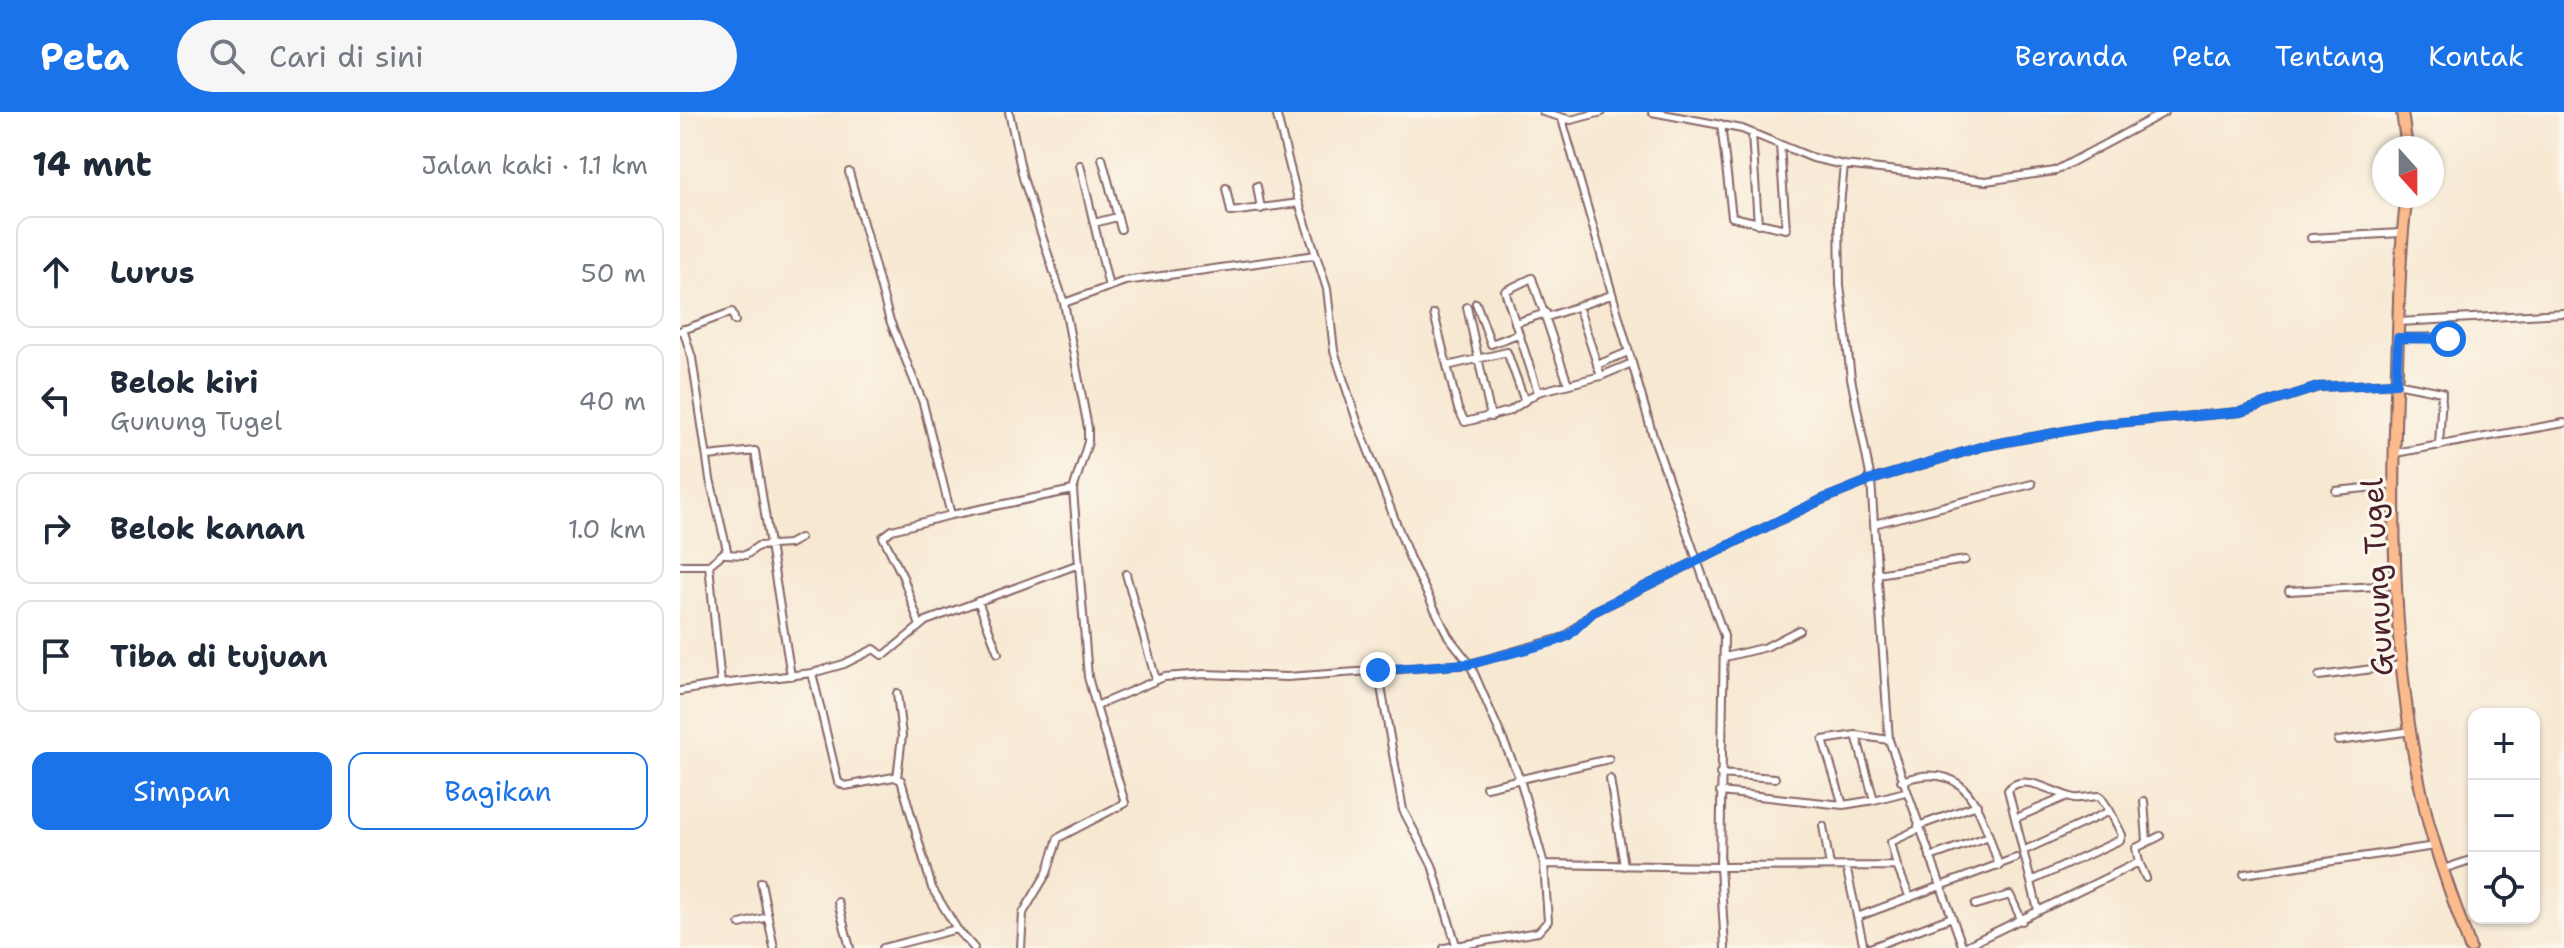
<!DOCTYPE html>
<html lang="id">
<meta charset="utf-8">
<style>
:root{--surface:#fff;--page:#f6f6f7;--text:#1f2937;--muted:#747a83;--line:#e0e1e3;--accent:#1a73e8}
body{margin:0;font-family:"Shantell Sans",sans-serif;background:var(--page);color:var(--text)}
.controls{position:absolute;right:24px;bottom:24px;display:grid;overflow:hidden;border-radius:16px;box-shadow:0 2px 6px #0004}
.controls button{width:72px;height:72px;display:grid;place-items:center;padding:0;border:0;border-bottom:2px solid var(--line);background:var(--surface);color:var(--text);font:40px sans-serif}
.compass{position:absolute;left:1692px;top:24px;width:72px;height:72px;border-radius:50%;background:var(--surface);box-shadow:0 2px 6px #0004;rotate:159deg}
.stop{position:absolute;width:24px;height:24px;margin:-18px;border:6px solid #1a73e8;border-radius:50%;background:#fff}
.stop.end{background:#1a73e8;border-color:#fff;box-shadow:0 2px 8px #0008}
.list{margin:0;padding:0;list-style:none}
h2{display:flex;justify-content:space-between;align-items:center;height:104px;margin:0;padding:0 32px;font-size:34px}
h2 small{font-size:26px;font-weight:400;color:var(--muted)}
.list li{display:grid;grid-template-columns:52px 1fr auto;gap:24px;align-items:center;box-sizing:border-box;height:112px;margin:0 16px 16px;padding:0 16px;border:2px solid var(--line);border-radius:16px}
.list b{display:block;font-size:30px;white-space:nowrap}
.list p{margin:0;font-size:26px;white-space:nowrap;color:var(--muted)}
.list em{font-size:26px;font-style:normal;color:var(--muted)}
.actions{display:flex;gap:16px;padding:24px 32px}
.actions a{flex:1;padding:18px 0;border:2px solid var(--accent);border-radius:16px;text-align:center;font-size:28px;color:var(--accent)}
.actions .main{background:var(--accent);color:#fff}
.icon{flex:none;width:44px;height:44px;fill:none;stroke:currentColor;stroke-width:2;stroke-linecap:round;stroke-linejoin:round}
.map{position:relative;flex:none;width:1884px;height:836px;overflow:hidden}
header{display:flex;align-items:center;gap:48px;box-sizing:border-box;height:112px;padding:0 40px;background:var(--accent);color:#fff}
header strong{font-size:38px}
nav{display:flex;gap:44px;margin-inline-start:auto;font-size:28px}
.search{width:560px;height:72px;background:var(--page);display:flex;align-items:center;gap:20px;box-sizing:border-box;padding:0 28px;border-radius:44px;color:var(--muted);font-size:30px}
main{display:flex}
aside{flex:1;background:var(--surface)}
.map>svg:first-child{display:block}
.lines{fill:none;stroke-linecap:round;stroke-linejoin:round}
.minor-casing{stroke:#876565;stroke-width:10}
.primary-casing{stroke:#876565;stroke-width:14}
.minor{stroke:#fff;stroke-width:6}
.primary{stroke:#fbbb8d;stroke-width:10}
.route{stroke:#1a73e8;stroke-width:10}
.labels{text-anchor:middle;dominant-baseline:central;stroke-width:6;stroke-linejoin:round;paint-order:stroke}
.street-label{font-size:30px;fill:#4a1f2b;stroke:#fbf7ec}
</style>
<header>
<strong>Peta</strong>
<div class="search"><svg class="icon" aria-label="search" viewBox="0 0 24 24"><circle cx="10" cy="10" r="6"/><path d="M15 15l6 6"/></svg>Cari di sini</div>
<nav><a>Beranda</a><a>Peta</a><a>Tentang</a><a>Kontak</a></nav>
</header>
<main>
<aside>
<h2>14 mnt<small>Jalan kaki · 1.1 km</small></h2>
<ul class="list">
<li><svg class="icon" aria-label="ahead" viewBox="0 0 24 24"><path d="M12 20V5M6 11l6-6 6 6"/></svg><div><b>Lurus</b></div><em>50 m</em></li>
<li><svg class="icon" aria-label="left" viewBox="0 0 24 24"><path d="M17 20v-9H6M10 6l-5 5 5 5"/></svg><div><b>Belok kiri</b><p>Gunung Tugel</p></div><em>40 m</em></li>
<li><svg class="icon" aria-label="right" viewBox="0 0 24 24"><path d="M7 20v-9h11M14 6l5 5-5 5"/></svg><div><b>Belok kanan</b></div><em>1.0 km</em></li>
<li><svg class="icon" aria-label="arrive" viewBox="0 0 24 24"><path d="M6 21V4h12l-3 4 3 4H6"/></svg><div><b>Tiba di tujuan</b></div></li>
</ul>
<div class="actions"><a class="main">Simpan</a><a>Bagikan</a></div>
</aside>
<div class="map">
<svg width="1884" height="836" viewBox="0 0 1884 836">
<rect width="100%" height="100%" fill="#fbf7ec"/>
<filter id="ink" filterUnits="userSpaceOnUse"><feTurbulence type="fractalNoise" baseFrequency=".0125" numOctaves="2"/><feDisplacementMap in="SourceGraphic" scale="16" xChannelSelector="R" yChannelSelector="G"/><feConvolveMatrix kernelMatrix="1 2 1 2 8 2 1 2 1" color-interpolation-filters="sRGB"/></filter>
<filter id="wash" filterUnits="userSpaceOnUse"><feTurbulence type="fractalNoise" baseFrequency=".006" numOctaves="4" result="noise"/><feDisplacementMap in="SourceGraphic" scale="32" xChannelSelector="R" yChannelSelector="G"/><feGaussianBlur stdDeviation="1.8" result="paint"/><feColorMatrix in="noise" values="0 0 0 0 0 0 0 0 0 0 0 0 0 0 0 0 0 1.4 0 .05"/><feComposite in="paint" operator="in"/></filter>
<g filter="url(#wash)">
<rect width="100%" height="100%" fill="#f7e8d1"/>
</g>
<g filter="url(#ink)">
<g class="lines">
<g class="minor-casing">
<path id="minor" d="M329 0 343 66 384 191 408 316V330L393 378 408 565 416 594 484 565 524 562 607 565 790 552 840 667 864 752 868 809 858 820 764 836
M596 0 619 91 647 177 654 239 677 309 730 447 768 524 790 552 885 525 913 500 1141 388 1191 368 1304 334 1423 312 1560 300 1638 275 1716 271 1762 280 1759 334
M863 0 891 8 922 0
M972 0 1062 17 1133 46 1164 53 1306 69 1375 59 1485 0
M882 7 973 324 1044 524 1040 755 1217 754 1211 730 1239 717
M1041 12 1052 105 1106 117 1100 33
M1072 22 1078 112
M422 46 441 117
M400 53 429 175
M1164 53 1159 104 1160 173 1171 266 1191 368 1209 628 1283 836
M169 60 209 206 243 291 271 403 393 378
M577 74 581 97
M546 76 551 100 619 91
M414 111 437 105
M1631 126 1721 121
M384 191 445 169 636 143
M796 191 811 232 838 222
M898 194 921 264
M787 195 811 305
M754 202 778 297 785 310 830 299 858 280 921 264 952 251
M867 205 931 183
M1718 210 1884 201
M835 211 866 201
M0 219 52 200 55 209
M1718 226 1780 225
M917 253 948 240
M767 254 827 240 844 287
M858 280 825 179 852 166 888 272
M1715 341 1884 311
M28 344 75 339 111 564
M1656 379 1715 373
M1194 412 1352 372
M46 442 66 443 78 434 109 432 120 426
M0 453H29
M446 462 476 568
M1197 462 1285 448
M1609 479 1716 473
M298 489 318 541
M240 514 223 465 203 425 212 418 271 403
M1045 545 1086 535 1119 518
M698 558 723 698 752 753 777 836
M132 561 164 552 194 537 202 543 206 542 246 509 399 452
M1639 564 1723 553
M41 572 132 561 158 670 165 674 214 665 221 668 252 776 277 817 294 836
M0 579 41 572 29 453 47 438 30 367 12 246 3 217
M217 581 222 624 217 666
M1176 623 1194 688 1225 680
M1658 629 1732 619
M1040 662 1095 666
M930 667 944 754
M1221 669C1276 651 1292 678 1309 724
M806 675 929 647
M1040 680 1163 693
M1194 688 1163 693 1143 628 1176 623 1209 628
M1464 689 1467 729
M1336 706 1388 684
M1143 714 1150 754
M1238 714 1297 693
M1343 739 1430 699 1442 723 1440 728 1351 769
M1250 745 1309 724 1319 754
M1459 750 1466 766
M864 752 1040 755 1045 836
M1166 754 1184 836
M1217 754 1230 786
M1763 757 1794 747
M1564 762 1755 734
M81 770 94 836
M158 790 170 836
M1295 793 1330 783 1342 809
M1358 798 1328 678C1343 659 1375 682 1394 686 1403 687 1412 684 1420 684L1430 699
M1177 805 1336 746
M60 812 88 805
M203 836 277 817
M341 836 343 801 367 761 378 726 445 691 416 594
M1190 836 1272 805
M1282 836 1459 750 1456 736 1480 724"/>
</g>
<g class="primary-casing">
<path id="primary" d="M1722 0 1727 36
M1727 84C1719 140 1719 197 1717 254 1711 405 1711 561 1748 709 1759 752 1776 794 1790 836"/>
</g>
<use href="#minor" class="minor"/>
<use href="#primary" class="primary"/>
</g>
</g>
<g class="lines" filter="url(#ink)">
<path class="route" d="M698 558 790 552 876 529 889 523 913 500 1141 388 1191 368 1304 334 1423 312 1560 300 1638 275 1716 271 1718 226 1768 227"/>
</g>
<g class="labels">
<g class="street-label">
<text transform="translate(1697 465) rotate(-93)">Gunung Tugel</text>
</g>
</g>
</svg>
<div class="controls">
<button>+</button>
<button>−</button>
<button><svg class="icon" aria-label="locate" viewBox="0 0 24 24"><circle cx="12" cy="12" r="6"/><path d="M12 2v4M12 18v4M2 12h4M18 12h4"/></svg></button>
</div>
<svg class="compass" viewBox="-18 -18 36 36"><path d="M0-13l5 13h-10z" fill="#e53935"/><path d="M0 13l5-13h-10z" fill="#747a83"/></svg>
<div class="stop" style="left:1768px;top:227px"></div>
<div class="stop end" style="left:698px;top:558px"></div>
</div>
</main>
